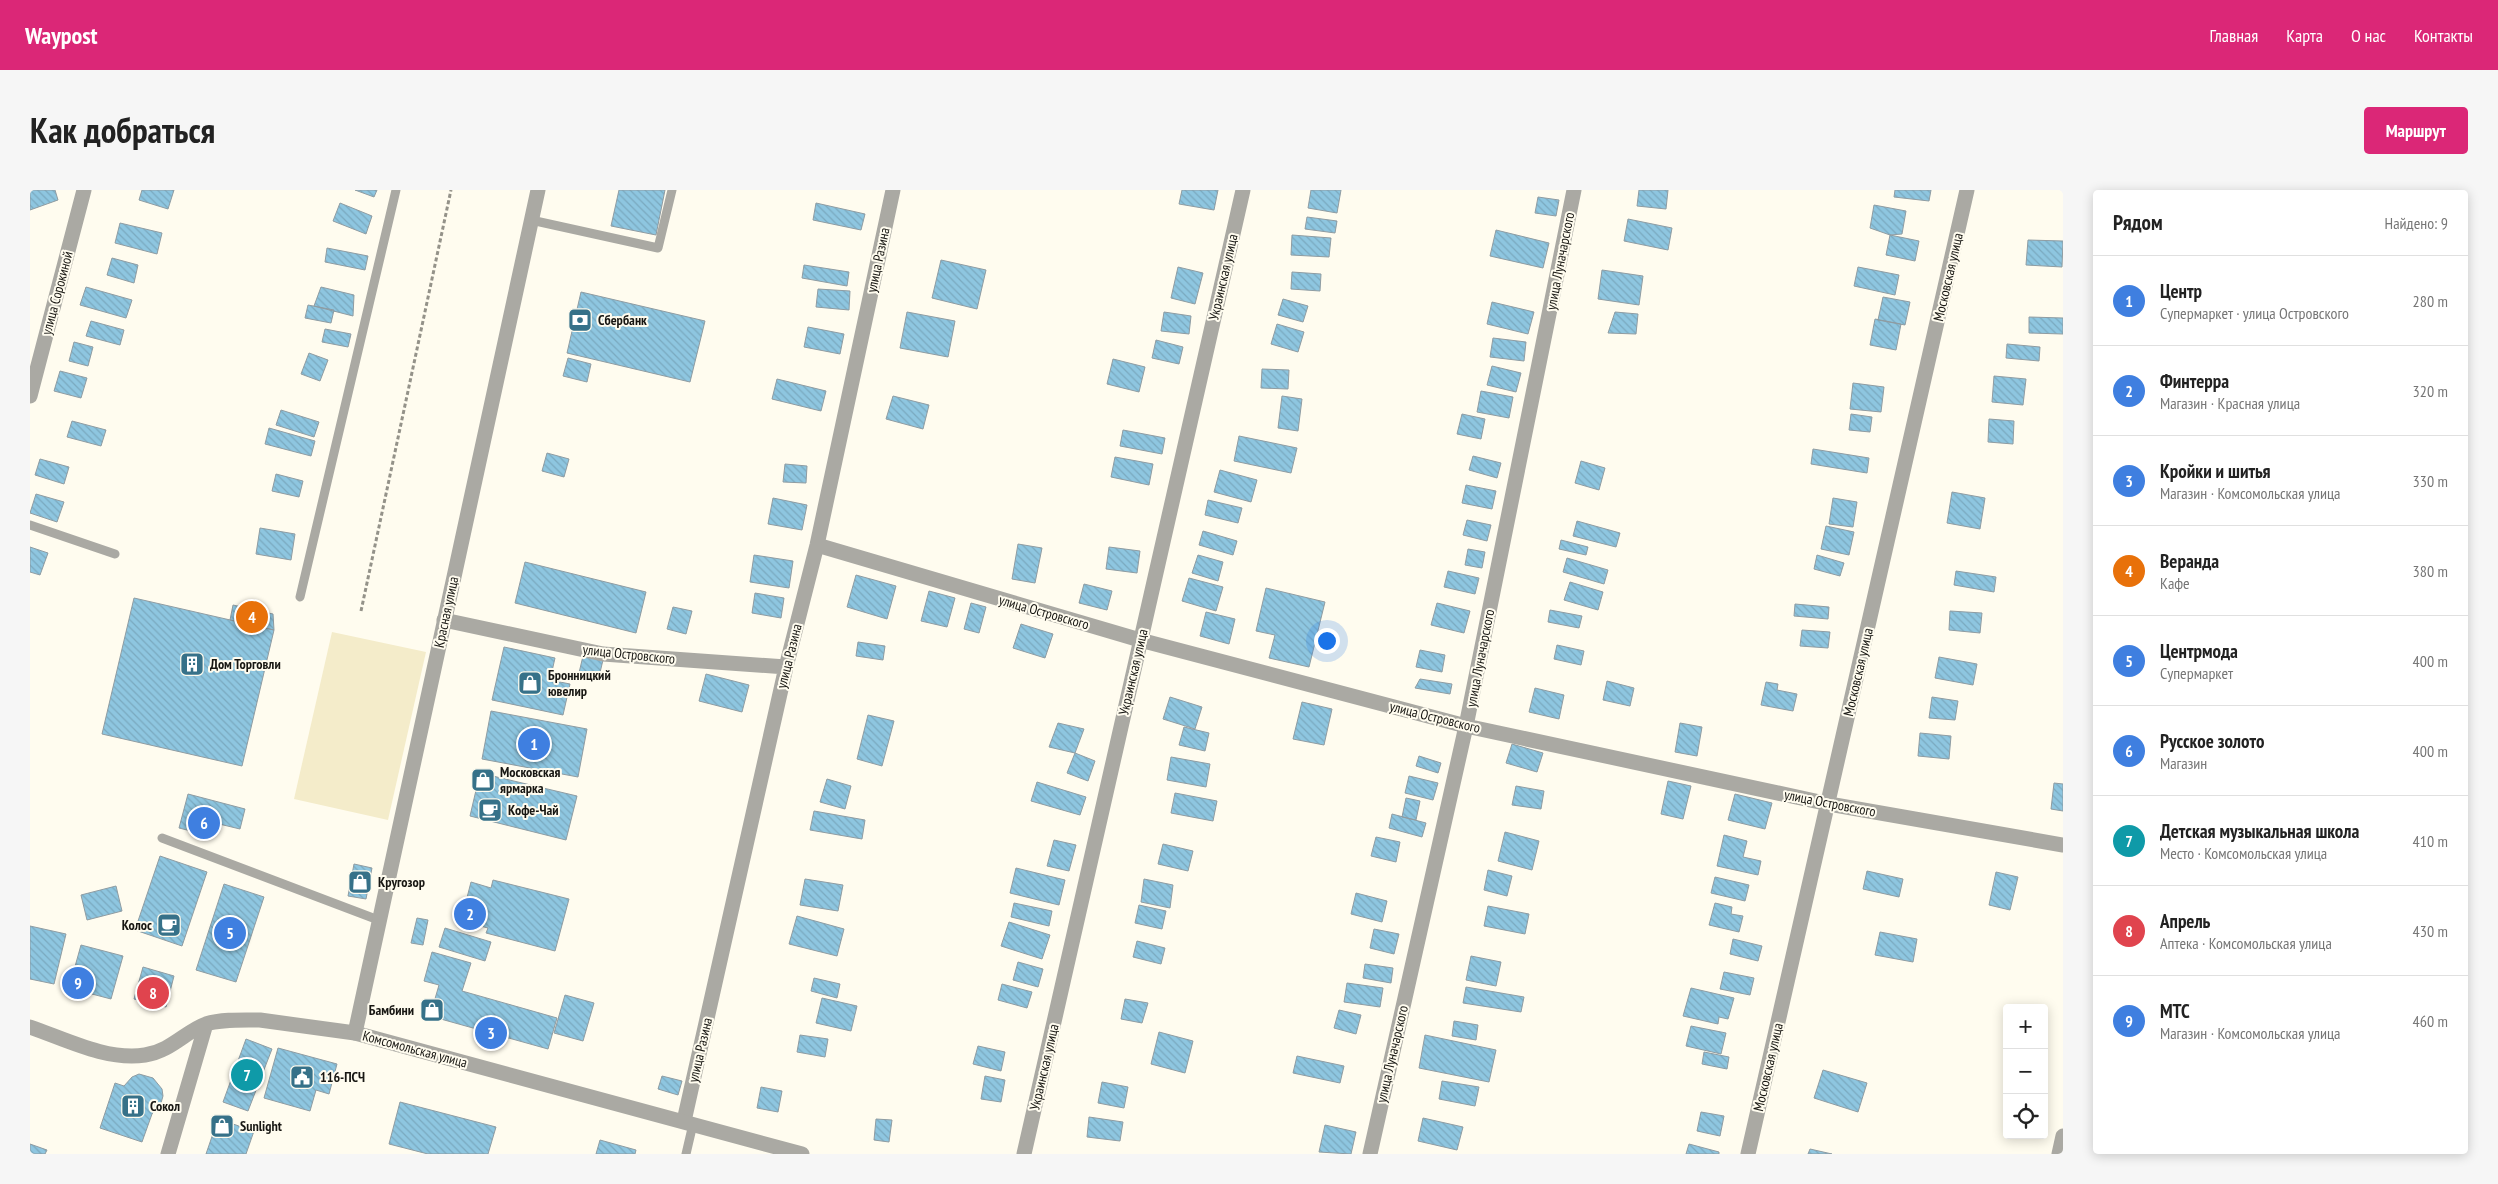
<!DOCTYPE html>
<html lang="ru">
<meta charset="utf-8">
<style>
:root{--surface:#fff;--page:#f6f6f6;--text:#222;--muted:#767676;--line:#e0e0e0;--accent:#db2777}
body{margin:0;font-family:"PT Sans Narrow",sans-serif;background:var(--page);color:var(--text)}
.controls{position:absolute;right:15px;bottom:15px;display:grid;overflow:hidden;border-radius:5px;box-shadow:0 2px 12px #0003}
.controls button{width:45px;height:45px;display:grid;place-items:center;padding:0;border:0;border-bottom:1px solid var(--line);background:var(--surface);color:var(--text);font:25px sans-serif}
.you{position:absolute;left:1296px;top:450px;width:18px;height:18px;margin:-12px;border:4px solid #fff;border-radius:50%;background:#1a73e8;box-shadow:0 0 0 8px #1a73e833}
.badge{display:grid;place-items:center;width:32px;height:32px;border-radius:50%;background:var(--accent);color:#fff;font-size:16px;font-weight:700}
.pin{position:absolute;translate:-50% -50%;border:2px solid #fff;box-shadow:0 1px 5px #0006}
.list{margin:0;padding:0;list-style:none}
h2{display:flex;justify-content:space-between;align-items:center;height:65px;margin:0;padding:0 20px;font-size:21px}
h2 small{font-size:16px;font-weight:400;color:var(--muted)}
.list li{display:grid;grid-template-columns:32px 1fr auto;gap:15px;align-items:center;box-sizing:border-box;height:90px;padding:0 20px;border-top:1px solid var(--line)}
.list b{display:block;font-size:19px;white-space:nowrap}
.list p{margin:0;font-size:16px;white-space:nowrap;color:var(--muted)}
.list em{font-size:16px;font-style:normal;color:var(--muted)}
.icon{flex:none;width:28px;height:28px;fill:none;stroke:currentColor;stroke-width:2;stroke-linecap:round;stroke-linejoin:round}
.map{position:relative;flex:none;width:2033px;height:964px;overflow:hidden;border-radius:5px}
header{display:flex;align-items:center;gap:30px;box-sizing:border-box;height:70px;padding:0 25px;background:var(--accent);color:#fff}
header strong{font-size:24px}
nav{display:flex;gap:28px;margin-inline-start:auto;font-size:18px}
.intro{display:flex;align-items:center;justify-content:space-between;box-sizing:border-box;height:120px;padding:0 30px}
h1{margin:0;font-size:35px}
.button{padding:12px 22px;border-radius:5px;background:var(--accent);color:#fff;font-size:18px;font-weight:700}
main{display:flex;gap:30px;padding:0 30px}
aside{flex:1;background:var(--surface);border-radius:5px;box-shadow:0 2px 12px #0003}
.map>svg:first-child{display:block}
.park{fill:#f4ecca}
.building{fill:url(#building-back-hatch);stroke:#8f9ca2}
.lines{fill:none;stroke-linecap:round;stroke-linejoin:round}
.path{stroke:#949289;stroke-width:3;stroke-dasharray:4 2.5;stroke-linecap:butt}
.service{stroke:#aaa9a3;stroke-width:9}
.minor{stroke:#aaa9a3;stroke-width:15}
.tertiary{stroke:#aaa9a3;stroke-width:15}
.labels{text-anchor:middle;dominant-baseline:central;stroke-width:4;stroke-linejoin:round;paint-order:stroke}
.street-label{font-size:14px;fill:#181713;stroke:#fffcef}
.poi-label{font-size:14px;font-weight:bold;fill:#181713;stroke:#fffcef;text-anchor:start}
</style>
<header>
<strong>Waypost</strong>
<nav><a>Главная</a><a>Карта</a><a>О нас</a><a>Контакты</a></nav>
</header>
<div class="intro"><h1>Как добраться</h1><a class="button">Маршрут</a></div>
<main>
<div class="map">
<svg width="2033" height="964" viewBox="0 0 2033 964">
<defs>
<pattern id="building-back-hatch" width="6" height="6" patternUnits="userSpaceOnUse" patternTransform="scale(1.25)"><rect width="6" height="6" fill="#8ec6e0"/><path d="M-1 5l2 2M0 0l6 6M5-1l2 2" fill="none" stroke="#7aa9bf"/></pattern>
</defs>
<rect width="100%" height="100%" fill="#fffcef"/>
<path class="park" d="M302 442 396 462 358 630 264 609Z"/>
<path class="building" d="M0 0H25L28 10 0 20Z
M112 0H144L138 19 109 10Z
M325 0H347L344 7Z
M589 0H635L626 45 581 36Z
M1152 0H1188L1184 20 1149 14Z
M1281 0H1311L1307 23 1278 18Z
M1609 0H1638L1636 19 1607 16Z
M1865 0H1901L1899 11 1864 7Z
M1508 7 1529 10 1526 26 1505 23Z
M310 13 342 26 336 44 303 31Z
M786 13 835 24 831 40 783 30Z
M1844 15 1876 21 1872 44 1860 45 1840 38Z
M1277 27 1307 31 1305 43 1275 39Z
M1598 29 1642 38 1638 60 1594 51Z
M90 33 132 43 127 64 85 53Z
M1466 40 1519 53 1513 78 1460 66Z
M1262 45 1301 48 1299 67 1261 65Z
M1860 45 1889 51 1885 71 1856 65Z
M1998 50 2033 51 2032 77 1996 75Z
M297 58 338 66 335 80 295 72Z
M82 68 108 75 104 93 77 85Z
M911 70 956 80 947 119 902 108Z
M774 75 819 82 817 96 772 88Z
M1148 77 1173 83 1165 114 1141 108Z
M1828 77 1869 85 1865 105 1824 96Z
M1572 80 1613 86 1609 115 1568 109Z
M1262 82 1291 84 1290 101 1261 99Z
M56 97 102 110 96 128 50 115Z
M291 97 324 105 323 126 284 116Z
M788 99 820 101 819 120 786 117Z
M551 102 675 131 660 192 537 163Z
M1853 107 1880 112 1875 135 1848 130Z
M1253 109 1278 116 1273 132 1248 125Z
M1462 112 1504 122 1498 144 1457 134Z
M278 115 304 120 301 133 275 128Z
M877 122 925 131 918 167 870 158Z
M1134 122 1161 126 1159 144 1131 141Z
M1585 122 1608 124 1606 144 1578 143Z
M1999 127 2033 128V144L1999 143Z
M1845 129 1871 134 1866 160 1840 155Z
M61 131 94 140 90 155 56 146Z
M1247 134 1274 142 1268 162 1241 154Z
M778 137 814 144 810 164 774 157Z
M295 139 321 144 318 157 292 152Z
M1463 148 1496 152 1494 171 1460 167Z
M1126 150 1153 157 1149 174 1122 168Z
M44 152 63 157 58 176 39 171Z
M1977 154 2010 157 2009 171 1976 168Z
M279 163 298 170 290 191 271 184Z
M538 168 561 174 557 192 533 186Z
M1083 169 1115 177 1109 202 1077 194Z
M1462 176 1491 183 1486 202 1457 195Z
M1232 179 1259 180 1258 199 1231 198Z
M30 181 57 188 51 208 24 201Z
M1964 186 1996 189 1993 215 1962 212Z
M747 189 796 201 791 221 742 209Z
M1823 193 1854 197 1851 222 1820 219Z
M1451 201 1483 207 1479 228 1447 222Z
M863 206 899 215 893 239 856 229Z
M1252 206 1272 209 1268 241 1248 238Z
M251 220 289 232 284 247 246 235Z
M1432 224 1455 229 1451 249 1427 244Z
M1821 224 1842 227 1840 242 1819 240Z
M1959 229 1984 231 1983 254 1958 252Z
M42 231 76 240 71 256 37 247Z
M239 238 285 251 281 266 235 254Z
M1093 240 1135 248 1132 264 1090 256Z
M1209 246 1267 258 1261 283 1204 271Z
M1783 259 1839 268 1837 283 1781 274Z
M517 263 539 269 534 287 512 281Z
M1443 266 1471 273 1467 288 1439 280Z
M1085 267 1123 274 1119 295 1081 287Z
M10 269 39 277 34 294 5 285Z
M1551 271 1575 278 1569 300 1545 293Z
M755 274 777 276 776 293 753 292Z
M1190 280 1227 290 1221 312 1184 302Z
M246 284 273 291 269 307 242 301Z
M1436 295 1466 301 1462 319 1432 313Z
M1922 302 1955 308 1950 339 1917 333Z
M6 304 34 312 27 332 0 323Z
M743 308 777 315 772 340 738 334Z
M1803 308 1827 312 1823 337 1799 334Z
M1178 310 1212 318 1208 333 1175 325Z
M1437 330 1461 335 1457 351 1433 345Z
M1547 331 1590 343 1586 357 1543 346Z
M1796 336 1824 342 1819 365 1791 359Z
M230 338 265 344 261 370 226 364Z
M1173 341 1207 351 1203 365 1169 355Z
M1531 350 1558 357 1556 365 1529 359Z
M988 354 1012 358 1005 393 982 389Z
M0 357 18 363 10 385 0 382Z
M1079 357 1110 361 1107 383 1076 379Z
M1438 359 1455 362 1452 378 1435 375Z
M724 365 763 371 759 398 720 392Z
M1168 365 1193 372 1188 391 1162 383Z
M1787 365 1814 373 1810 386 1784 379Z
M1537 368 1578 380 1574 394 1533 382Z
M495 372 616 402 606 443 485 413Z
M1418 381 1449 388 1445 404 1414 397Z
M1926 381 1966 387 1964 402 1924 395Z
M826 385 866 396 857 429 817 417Z
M1159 388 1193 397 1186 421 1152 411Z
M1540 392 1573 402 1568 420 1534 410Z
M1054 394 1082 401 1077 420 1049 413Z
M1236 398 1295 412 1279 477 1239 468 1245 445 1226 441Z
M899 401 925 408 917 437 891 431Z
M725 403 754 408 751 428 722 423Z
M104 408 244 440 212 576 72 544Z
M941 413 956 417 949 443 934 439Z
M1407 413 1440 421 1434 443 1401 435Z
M1765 414 1799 417 1798 429 1764 426Z
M203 415 243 424 244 440 200 430Z
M643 417 662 421 656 444 637 439Z
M1520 420 1552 426 1549 438 1518 432Z
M1920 421 1952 423 1950 443 1919 440Z
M1176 422 1205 429 1199 454 1170 446Z
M991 434 1023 444 1015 468 983 458Z
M1772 440 1800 442 1798 458 1770 456Z
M828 452 855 456 853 470 826 466Z
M1527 455 1554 461 1551 475 1524 469Z
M474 457 525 468 520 490 540 494 533 525 462 510Z
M1390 460 1415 465 1412 482 1386 477Z
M553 466 573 470 568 491 548 487Z
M1909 467 1947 474 1943 495 1905 488Z
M676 484 719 495 712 522 669 511Z
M1390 489 1422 494 1420 504 1385 498Z
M1577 491 1604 498 1600 516 1573 510Z
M1736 492 1748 494 1747 500 1767 504 1763 521 1731 515Z
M1505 498 1534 505 1529 529 1499 522Z
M1140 507 1172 517 1165 539 1133 529Z
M1902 507 1928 511 1925 530 1899 528Z
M1272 512 1302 519 1294 555 1263 549Z
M461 521 557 539 548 587 452 569Z
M838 525 864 531 852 576 827 569Z
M1028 533 1054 539 1045 563 1019 557Z
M1650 533 1672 537 1667 566 1645 562Z
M1154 537 1179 543 1175 561 1149 555Z
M1890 543 1921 546 1919 569 1888 566Z
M1482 554 1513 563 1507 582 1476 573Z
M1045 563 1065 571 1058 591 1037 583Z
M1389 566 1411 573 1408 583 1386 576Z
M1141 567 1180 574 1176 597 1137 590Z
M450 583 547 606 536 650 440 626Z
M1379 586 1408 593 1403 610 1375 603Z
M797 589 821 596 815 619 790 612Z
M1638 591 1661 596 1653 629 1631 624Z
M1007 592 1056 607 1050 625 1001 611Z
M2024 593 2033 594V621L2021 619Z
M1486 596 1514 601 1511 619 1482 615Z
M1145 603 1187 611 1183 631 1141 623Z
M158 604 215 619 210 639 185 633 181 646 149 638Z
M1705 604 1742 613 1735 639 1698 630Z
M1376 608 1390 611 1386 630 1372 627Z
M784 621 835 630 832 649 780 640Z
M1362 624 1396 633 1392 647 1359 638Z
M1475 642 1509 651 1502 680 1468 671Z
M1694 645 1717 651 1713 667 1731 671 1728 685 1687 676Z
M1346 647 1370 652 1366 672 1341 666Z
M1024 650 1046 655 1039 681 1017 676Z
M1133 654 1163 661 1158 681 1128 674Z
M130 666 177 682 152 756 105 740Z
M324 674 342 678 336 709 318 706Z
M986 678 1035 690 1029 715 980 703Z
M1458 680 1482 686 1477 706 1454 700Z
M1837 681 1873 689 1869 707 1833 699Z
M1966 682 1988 687 1980 720 1959 715Z
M1685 687 1719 695 1715 711 1681 703Z
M775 689 813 695 808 721 770 715Z
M1114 689 1143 695 1140 718 1111 712Z
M463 690 539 709 525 761 456 743 458 738 431 731 441 692 461 698Z
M194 694 234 707 206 792 166 780Z
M86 696 92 721 57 730 51 705Z
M1326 703 1357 711 1352 732 1321 724Z
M984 713 1022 721 1019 736 981 727Z
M1685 713 1702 717 1701 724 1713 726 1709 742 1679 735Z
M1109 715 1136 721 1132 739 1105 733Z
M1458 716 1499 724 1495 744 1454 736Z
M767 726 814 739 807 766 759 754Z
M387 728 398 730 393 755 381 753Z
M979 732 1020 745 1012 769 971 756Z
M0 736 36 744 24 794 0 789Z
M415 738 461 752 455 771 409 757Z
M1344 739 1369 744 1364 764 1340 758Z
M1850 742 1887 749 1883 772 1845 765Z
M1703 749 1732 756 1728 771 1700 764Z
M1107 751 1135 758 1131 774 1103 767Z
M51 755 93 766 81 809 39 798Z
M402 762 441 773 432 801 527 828 518 859 400 826 409 795 394 791Z
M1441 766 1471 772 1466 796 1436 790Z
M988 772 1013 779 1008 797 983 790Z
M1335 774 1363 778 1361 793 1333 788Z
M113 777 144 786 136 817 104 809Z
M1694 782 1724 788 1720 805 1690 799Z
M784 788 810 794 807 808 781 801Z
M1317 793 1353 798 1350 817 1314 812Z
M972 794 1002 802 997 818 968 810Z
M1436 797 1494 807 1491 822 1433 813Z
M1661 798 1704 808 1698 829 1689 827 1688 834 1653 826Z
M535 805 564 813 553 851 524 843Z
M792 808 827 816 821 841 786 833Z
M1095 809 1118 813 1112 833 1091 829Z
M1309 820 1331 825 1326 844 1304 838Z
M1424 831 1448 835 1446 850 1422 846Z
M1661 836 1696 843 1691 864 1656 856Z
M1129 842 1163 851 1155 883 1121 874Z
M770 845 798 849 795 867 767 862Z
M1395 845 1466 860 1459 892 1389 878Z
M216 849 242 859 218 921 193 912Z
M948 856 975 862 971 881 943 874Z
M248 858 307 874 299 904 286 900 280 921 234 908Z
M1674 862 1699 867 1697 879 1672 874Z
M1267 866 1314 876 1310 893 1263 883Z
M1793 880 1837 893 1828 922 1784 908Z
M109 884 123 888 132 899 133 906 131 913 122 924 112 952 70 938 85 893 94 896 102 887Z
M632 886 652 891 648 905 628 899Z
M955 886 975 890 971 912 951 909Z
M1412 891 1449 897 1445 916 1409 909Z
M1072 892 1098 897 1094 918 1068 913Z
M731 897 752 901 748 922 727 918Z
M370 912 466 937 458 964H398L359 954Z
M1671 922 1694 926 1690 946 1667 941Z
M1059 927 1093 932 1090 951 1057 947Z
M1393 928 1433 937 1427 960 1388 951Z
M188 929 224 941 216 964H176Z
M846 929 862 930 859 952 844 950Z
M1295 935 1326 942 1321 964 1289 962Z
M570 950 606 960 605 964H566Z
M0 954 17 960 15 964H0Z
M1659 954 1689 962V964H1656Z
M1780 959 1802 964H1778Z"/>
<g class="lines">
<path class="path" d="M331 421 421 0"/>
<path class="service" d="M501 30 628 58 642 0
M0 335 85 364
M270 407 366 0
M132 648 351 731
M656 964 663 934"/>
<path class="minor" d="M0 206 54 0
M787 355 1110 450 1436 536 1799 614 2033 655
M414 430 573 464 756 477
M0 837C35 849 77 871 115 865 141 861 156 841 176 834 192 829 213 830 230 830L325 843
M654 931 756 477 787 355 863 0
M138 964 176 834
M994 964 1213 0
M1340 964 1436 536 1544 0
M1718 964 1937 0
M2029 964 2033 946"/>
<path class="tertiary" d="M508 0 325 843 772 964"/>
</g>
<defs>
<g id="bank-square" transform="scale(1.25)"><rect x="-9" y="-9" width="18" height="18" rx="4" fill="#367189" stroke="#fffcef"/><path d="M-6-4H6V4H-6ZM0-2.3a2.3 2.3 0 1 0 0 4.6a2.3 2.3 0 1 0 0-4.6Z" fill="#fff"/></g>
<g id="building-square" transform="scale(1.25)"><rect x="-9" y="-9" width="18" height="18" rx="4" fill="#367189" stroke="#fffcef"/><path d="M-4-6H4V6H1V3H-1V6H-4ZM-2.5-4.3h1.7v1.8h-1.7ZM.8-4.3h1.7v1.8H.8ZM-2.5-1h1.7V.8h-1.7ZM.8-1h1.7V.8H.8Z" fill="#fff"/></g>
<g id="shop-square" transform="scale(1.25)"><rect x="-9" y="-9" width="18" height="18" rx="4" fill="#367189" stroke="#fffcef"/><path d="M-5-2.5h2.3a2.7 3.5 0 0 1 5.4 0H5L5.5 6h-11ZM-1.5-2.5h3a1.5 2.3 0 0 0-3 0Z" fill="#fff"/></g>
<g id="cafe-square" transform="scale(1.25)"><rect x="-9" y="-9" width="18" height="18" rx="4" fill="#367189" stroke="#fffcef"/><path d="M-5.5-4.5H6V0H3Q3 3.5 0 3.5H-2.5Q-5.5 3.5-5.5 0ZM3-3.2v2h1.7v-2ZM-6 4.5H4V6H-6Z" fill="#fff"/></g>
<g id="civic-square" transform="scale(1.25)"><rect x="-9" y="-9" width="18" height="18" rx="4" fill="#367189" stroke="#fffcef"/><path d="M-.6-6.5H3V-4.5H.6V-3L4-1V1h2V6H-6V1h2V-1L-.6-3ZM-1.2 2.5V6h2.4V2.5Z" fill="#fff"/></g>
</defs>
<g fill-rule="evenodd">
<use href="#bank-square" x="550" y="130"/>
<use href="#building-square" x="162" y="474"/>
<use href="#shop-square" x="500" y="493"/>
<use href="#shop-square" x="453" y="590"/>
<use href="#cafe-square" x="460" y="620"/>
<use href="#shop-square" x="330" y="692"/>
<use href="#cafe-square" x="139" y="735"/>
<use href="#shop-square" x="402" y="820"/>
<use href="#civic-square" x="272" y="887"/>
<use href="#building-square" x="103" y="916"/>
<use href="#shop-square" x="192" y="936"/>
</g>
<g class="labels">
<g class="street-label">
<text transform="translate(848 70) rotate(-78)">улица Разина</text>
<text transform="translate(1530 71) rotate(-79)">улица Луначарского</text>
<text transform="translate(1193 87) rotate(-77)">Украинская улица</text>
<text transform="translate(1918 87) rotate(-77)">Московская улица</text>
<text transform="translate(27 103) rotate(-75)">улица Сорокиной</text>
<text transform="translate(416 422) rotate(-78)">Красная улица</text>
<text transform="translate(1014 422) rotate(16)">улица Островского</text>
<text transform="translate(599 464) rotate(6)">улица Островского</text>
<text transform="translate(759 466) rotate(-76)">улица Разина</text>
<text transform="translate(1450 468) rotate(-79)">улица Луначарского</text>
<text transform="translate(1103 482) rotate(-77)">Украинская улица</text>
<text transform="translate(1828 482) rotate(-77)">Московская улица</text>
<text transform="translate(1405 527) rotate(14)">улица Островского</text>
<text transform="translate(1800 613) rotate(11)">улица Островского</text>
<text transform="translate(385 859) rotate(15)">Комсомольская улица</text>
<text transform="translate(670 860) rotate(-77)">улица Разина</text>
<text transform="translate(1362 864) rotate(-77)">улица Луначарского</text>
<text transform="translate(1014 877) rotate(-77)">Украинская улица</text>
<text transform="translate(1738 877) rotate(-77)">Московская улица</text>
</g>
<g class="poi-label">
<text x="568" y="130">Сбербанк</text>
<text x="180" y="474">Дом Торговли</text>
<text x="518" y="485">Бронницкий<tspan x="518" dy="16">ювелир</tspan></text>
<text x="470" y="582">Московская<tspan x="470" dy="16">ярмарка</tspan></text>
<text x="478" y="620">Кофе-Чай</text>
<text x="348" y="692">Кругозор</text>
<text x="122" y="735" text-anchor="end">Колос</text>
<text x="384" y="820" text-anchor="end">Бамбини</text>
<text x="290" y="887">116-ПСЧ</text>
<text x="120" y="916">Сокол</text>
<text x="210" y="936">Sunlight</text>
</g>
</g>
</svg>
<div class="controls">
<button>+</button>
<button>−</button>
<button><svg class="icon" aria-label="locate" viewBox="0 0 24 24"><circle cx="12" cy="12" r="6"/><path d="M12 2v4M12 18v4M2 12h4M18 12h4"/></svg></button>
</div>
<div class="you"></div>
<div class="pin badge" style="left:504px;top:554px;background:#3f7fe0">1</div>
<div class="pin badge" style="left:440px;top:724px;background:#3f7fe0">2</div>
<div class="pin badge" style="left:461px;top:843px;background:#3f7fe0">3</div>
<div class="pin badge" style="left:222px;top:427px;background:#e8710a">4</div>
<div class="pin badge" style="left:200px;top:743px;background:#3f7fe0">5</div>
<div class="pin badge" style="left:174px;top:633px;background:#3f7fe0">6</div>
<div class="pin badge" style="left:217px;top:885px;background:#0f9aa8">7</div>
<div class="pin badge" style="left:123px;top:803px;background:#e0444e">8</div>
<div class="pin badge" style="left:48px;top:793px;background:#3f7fe0">9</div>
</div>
<aside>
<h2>Рядом<small>Найдено: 9</small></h2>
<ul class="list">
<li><span class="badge" style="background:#3f7fe0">1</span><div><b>Центр</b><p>Супермаркет · улица Островского</p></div><em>280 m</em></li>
<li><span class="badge" style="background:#3f7fe0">2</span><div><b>Финтерра</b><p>Магазин · Красная улица</p></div><em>320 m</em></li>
<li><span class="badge" style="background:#3f7fe0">3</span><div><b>Кройки и шитья</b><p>Магазин · Комсомольская улица</p></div><em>330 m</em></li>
<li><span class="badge" style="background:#e8710a">4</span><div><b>Веранда</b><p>Кафе</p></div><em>380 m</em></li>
<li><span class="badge" style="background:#3f7fe0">5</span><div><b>Центрмода</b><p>Супермаркет</p></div><em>400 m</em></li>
<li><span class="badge" style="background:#3f7fe0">6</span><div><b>Русское золото</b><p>Магазин</p></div><em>400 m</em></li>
<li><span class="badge" style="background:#0f9aa8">7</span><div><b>Детская музыкальная школа</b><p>Место · Комсомольская улица</p></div><em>410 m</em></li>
<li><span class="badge" style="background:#e0444e">8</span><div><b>Апрель</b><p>Аптека · Комсомольская улица</p></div><em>430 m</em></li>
<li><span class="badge" style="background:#3f7fe0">9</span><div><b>МТС</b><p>Магазин · Комсомольская улица</p></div><em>460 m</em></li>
</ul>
</aside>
</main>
